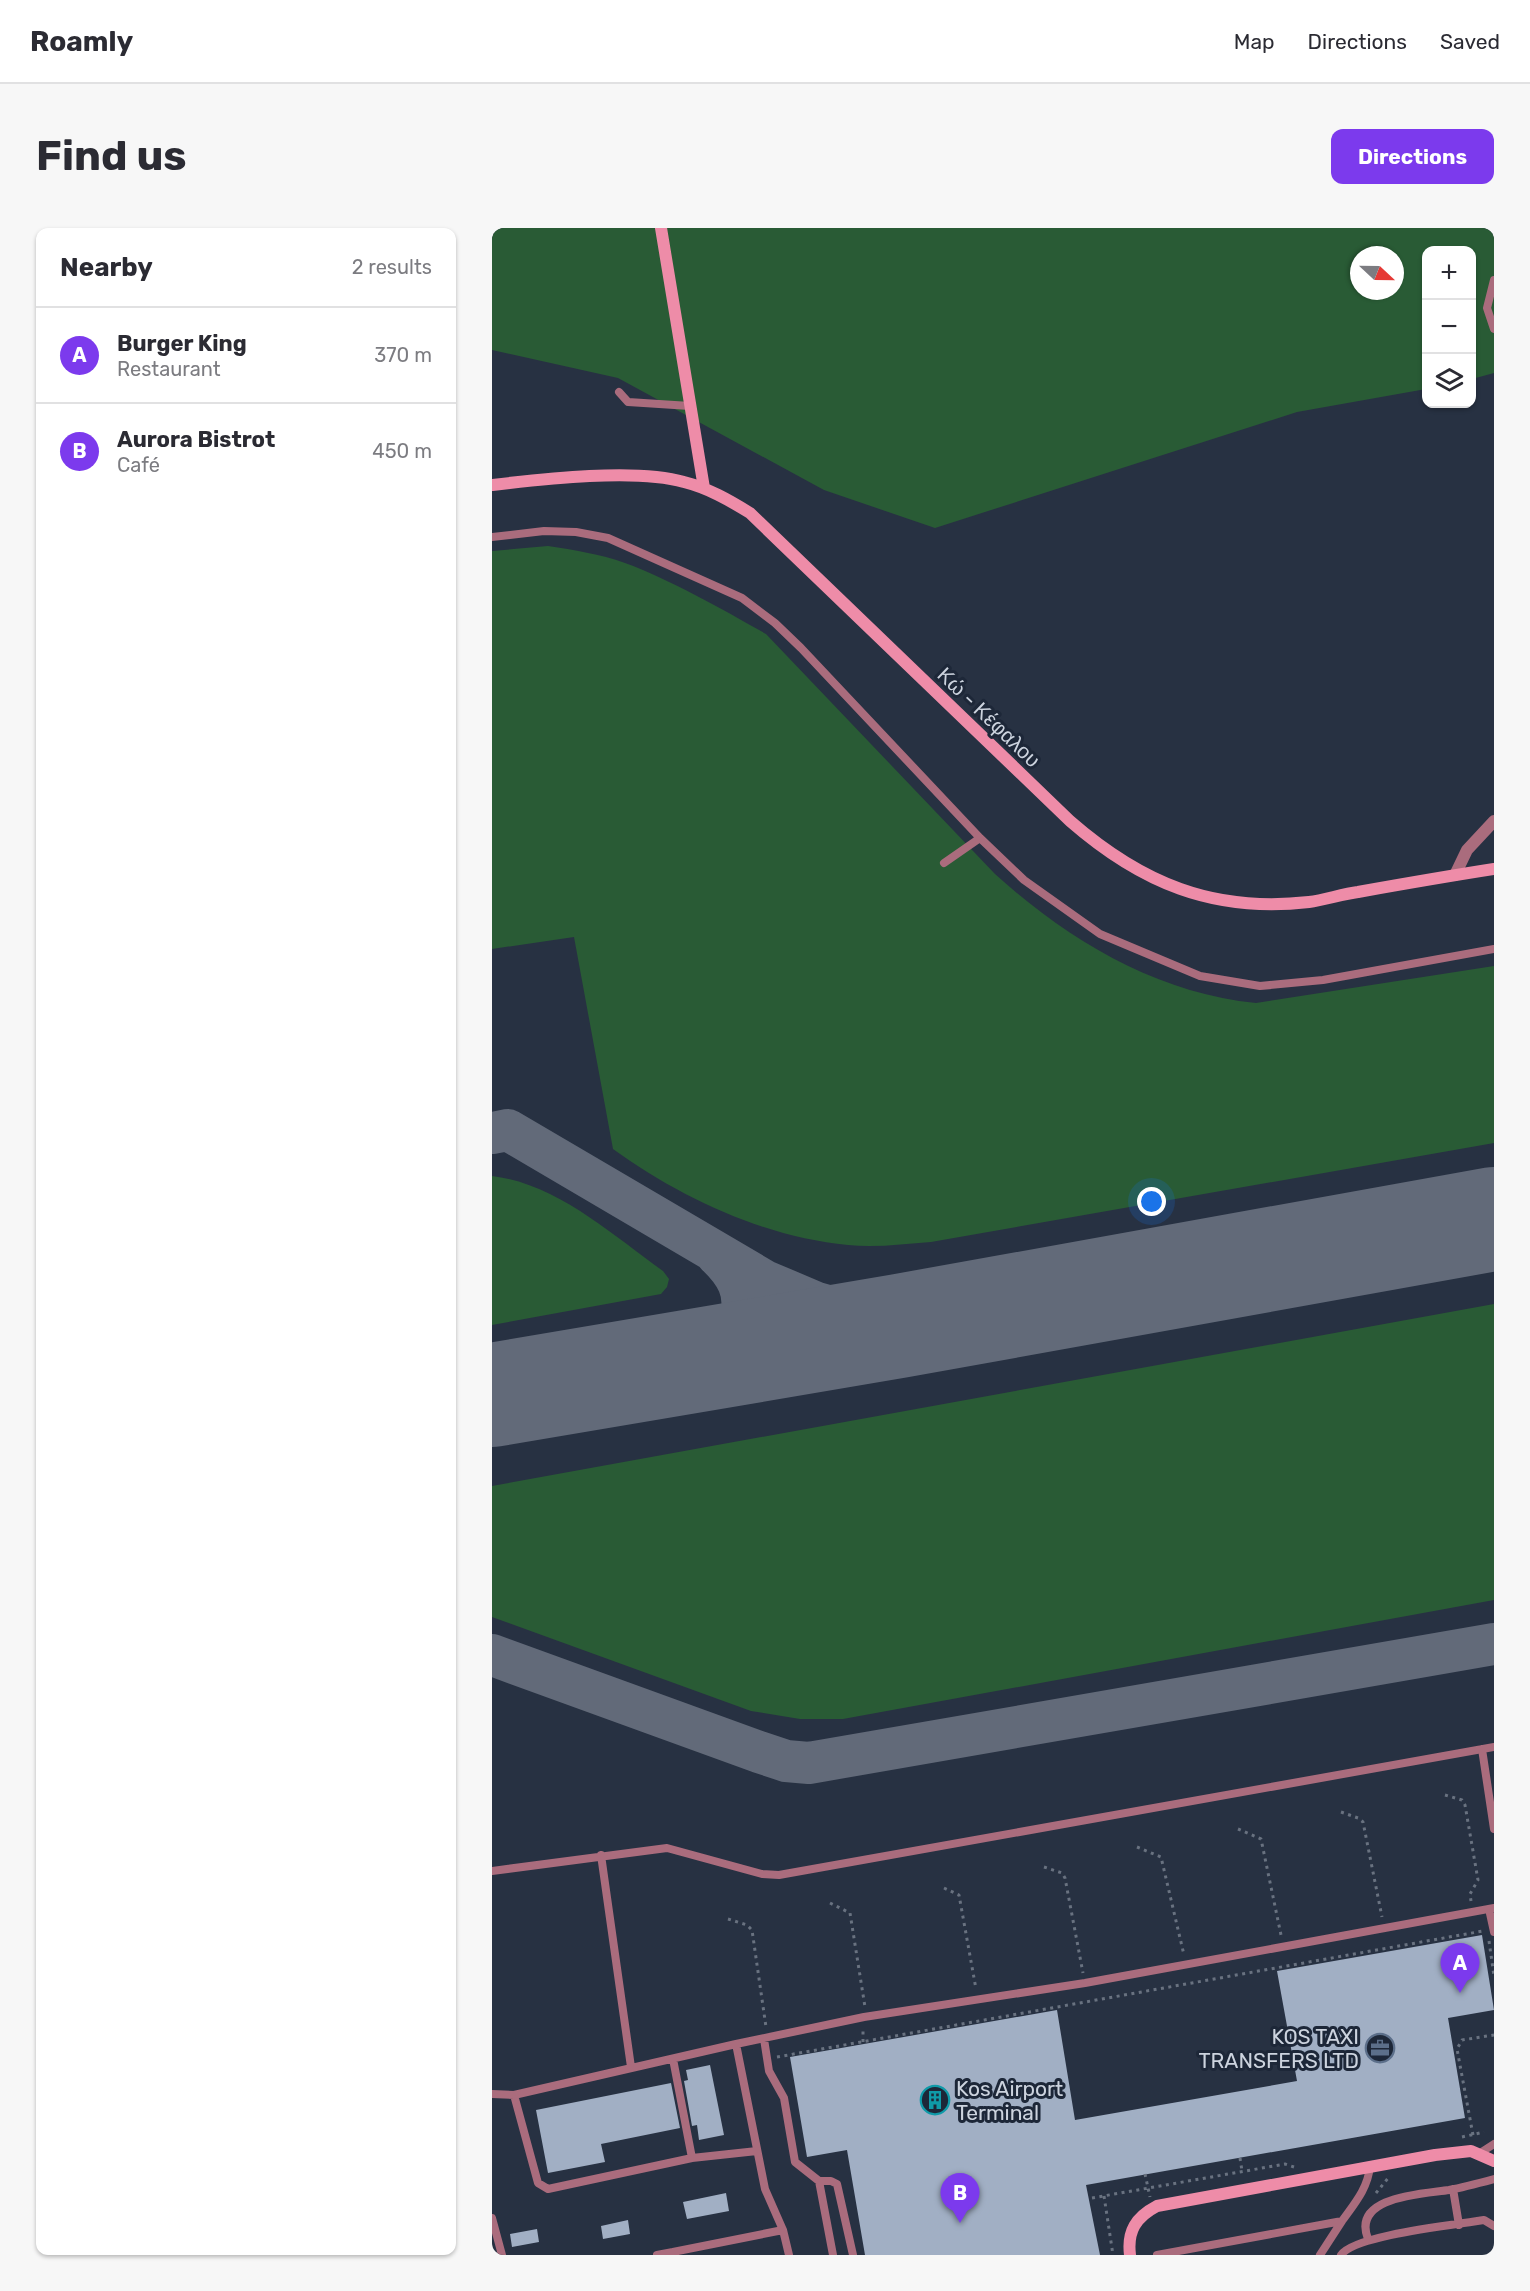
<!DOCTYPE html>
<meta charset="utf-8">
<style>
:root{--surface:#fff;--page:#f7f7f7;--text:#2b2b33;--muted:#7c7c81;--line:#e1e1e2;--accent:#7c3aed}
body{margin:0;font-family:Rubik,sans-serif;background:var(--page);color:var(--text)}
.controls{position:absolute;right:18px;top:18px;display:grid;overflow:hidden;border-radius:12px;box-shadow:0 2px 4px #0004}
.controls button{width:54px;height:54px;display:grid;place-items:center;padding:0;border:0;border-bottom:2px solid var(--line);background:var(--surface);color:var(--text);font:30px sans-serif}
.compass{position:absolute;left:858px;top:18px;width:54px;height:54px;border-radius:50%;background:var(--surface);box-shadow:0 2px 4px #0004;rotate:112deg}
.you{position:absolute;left:660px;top:974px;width:21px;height:21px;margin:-15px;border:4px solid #fff;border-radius:50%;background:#1a73e8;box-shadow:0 0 0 9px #1a73e833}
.badge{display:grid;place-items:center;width:39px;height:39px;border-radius:50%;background:var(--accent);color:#fff;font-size:20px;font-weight:700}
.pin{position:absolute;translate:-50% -50px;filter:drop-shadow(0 2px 3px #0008)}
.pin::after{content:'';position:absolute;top:32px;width:21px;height:18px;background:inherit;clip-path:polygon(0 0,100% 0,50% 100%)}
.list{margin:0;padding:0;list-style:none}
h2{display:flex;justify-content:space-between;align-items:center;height:78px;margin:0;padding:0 24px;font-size:26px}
h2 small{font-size:20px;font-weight:400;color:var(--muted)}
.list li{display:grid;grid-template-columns:39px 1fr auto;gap:18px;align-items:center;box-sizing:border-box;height:96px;padding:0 24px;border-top:2px solid var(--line)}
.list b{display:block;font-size:22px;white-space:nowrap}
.list p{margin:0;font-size:20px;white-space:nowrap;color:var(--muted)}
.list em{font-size:20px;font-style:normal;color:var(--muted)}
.icon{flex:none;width:33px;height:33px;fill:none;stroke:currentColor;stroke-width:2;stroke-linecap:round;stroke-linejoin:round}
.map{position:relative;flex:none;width:1002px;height:2027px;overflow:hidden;border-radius:12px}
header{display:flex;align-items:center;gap:36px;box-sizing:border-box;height:84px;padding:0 30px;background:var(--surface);border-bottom:2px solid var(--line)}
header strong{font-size:28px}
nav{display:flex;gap:33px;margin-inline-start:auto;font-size:21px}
.intro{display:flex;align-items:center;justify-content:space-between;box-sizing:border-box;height:144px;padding:0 36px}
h1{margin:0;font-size:42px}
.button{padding:15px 27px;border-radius:12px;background:var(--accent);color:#fff;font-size:21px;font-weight:700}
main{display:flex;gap:36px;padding:0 36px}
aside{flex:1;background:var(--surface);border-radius:12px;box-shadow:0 2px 4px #0004}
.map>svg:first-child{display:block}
.green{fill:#295b35;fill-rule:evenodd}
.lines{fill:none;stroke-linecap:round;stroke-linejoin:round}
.taxiway{stroke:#626a79;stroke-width:42}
.runway{stroke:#626a79;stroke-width:104}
.building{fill:#a1afc4}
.path{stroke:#697280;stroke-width:3;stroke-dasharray:3 4.5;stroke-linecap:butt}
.lane{stroke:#aa6c7d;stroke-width:8}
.street{stroke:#aa6c7d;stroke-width:12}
.secondary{stroke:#ee8ca8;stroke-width:12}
.labels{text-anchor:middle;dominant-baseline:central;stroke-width:6;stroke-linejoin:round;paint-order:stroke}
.street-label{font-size:21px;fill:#ccd3de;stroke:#1d2738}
.poi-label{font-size:21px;fill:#ccd3de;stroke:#1d2738;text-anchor:end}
</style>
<header>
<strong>Roamly</strong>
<nav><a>Map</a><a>Directions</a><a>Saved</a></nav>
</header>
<div class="intro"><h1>Find us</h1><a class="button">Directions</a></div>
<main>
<aside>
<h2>Nearby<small>2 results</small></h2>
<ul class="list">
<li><span class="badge">A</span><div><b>Burger King</b><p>Restaurant</p></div><em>370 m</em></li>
<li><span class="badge">B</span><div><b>Aurora Bistrot</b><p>Café</p></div><em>450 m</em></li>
</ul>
</aside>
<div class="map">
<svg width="1002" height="2027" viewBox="0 0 1002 2027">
<rect width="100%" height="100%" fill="#273142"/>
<path class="green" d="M0 0H1002V145L980 151V22H934V161L805 184 443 300 332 262 126 150 0 122ZM867 27H903V63H867Z
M56 318C82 322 108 326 133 335 177 351 232 382 274 406L503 646C576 712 664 765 764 775L1002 738V915L439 1014C412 1016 383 1020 356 1017 272 1009 189 970 121 921L82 709 0 721V323Z
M0 948C65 956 119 1006 171 1043L177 1051 175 1059 169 1066 0 1097Z
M1002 1076V1372L351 1491H308L259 1483 0 1389V1258Z"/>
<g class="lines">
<path class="taxiway" d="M0 905 16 902 273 1053 325 1075 407 1098
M205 1132C213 1129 224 1126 231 1121 239 1115 245 1101 248 1092 256 1064 244 1045 224 1026
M0 1427 267 1524 294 1533 317 1535 1002 1416"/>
<path class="runway" d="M0 1167 407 1098 1002 991"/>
</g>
<path class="building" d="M990 1707 1002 1782 956 1790 973 1890 594 1957 608 2027H373L355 1922 315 1929 298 1829 565 1782 583 1892 805 1853 785 1743Z
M218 1837 232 1907 207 1912 205 1897 200 1898 192 1853 196 1852 194 1842Z
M179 1855 188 1900 109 1916 113 1934 56 1945 44 1882Z
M234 1965 237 1983 195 1991 191 1974Z
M136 1992 138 2006 111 2011 109 1998Z
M45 2001 47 2014 20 2019 18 2006Z"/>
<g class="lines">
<path class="path" d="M953 1567 970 1572 973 1577 986 1652 978 1666 979 1673
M849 1584 866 1590 871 1594 890 1689
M746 1601 769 1611 789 1707
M645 1619 669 1629 692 1727
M552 1639 570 1645 573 1650 591 1745
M452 1660 467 1667 484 1761
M338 1675 358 1685 373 1779
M236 1691 255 1697 260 1702 274 1799
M997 1713 1002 1748
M371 1814V1800
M285 1829 991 1703
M981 1907 965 1821 970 1812 1002 1807
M970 1909 992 1904
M748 1930 750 1943
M653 1946 658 1969
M884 1965 897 1949
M612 1968 621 2027
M600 1970 793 1936 802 1939"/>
<path class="lane" d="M1002 52 995 80 1002 101
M127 164 136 174 198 178
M0 309 52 303 84 304 116 310 250 370 283 395 309 420 488 610 532 652 608 706 708 748 768 758 831 752 1002 721
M452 635 488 610
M990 1521 1002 1601
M109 1627 139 1839
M0 1643 175 1620 270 1646 287 1647 1002 1519
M997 1681 1002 1704
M272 1811 277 1843 292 1870 303 1934 327 1953H339L345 1956 361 2027
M181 1831 200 1930
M0 1866 22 1867 244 1816
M22 1867 46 1955 56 1961 200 1930 265 1923
M988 1925 1002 1916
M327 1953 341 2027
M961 1961 967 1997
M0 1990 10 2027
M876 2011C859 1968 931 1966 957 1962 972 1959 987 1955 1002 1951
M165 2027 181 2024
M182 2027 181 2024 291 2002
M297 2027 291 2002 273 1961 244 1816 372 1789 593 1755 1002 1680
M665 2027 850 1993C863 1975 876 1960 878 1938
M828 2027 850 1993
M849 2027C863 2007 963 1997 992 1992L1002 1998"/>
<path class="street" d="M963 647 975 622 1002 593"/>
<path class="secondary" d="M169 0 212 260
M0 257C51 251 144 240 192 254 216 260 237 272 258 285L578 593C649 655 721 685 817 674 833 672 850 666 866 664 911 656 957 648 1002 641
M638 2027C635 2003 644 1989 665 1978L943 1927 979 1923 1002 1933"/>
</g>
<defs>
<g id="office-ring" transform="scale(1.5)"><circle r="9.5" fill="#1d2738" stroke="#5c6f8a" stroke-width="1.5"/><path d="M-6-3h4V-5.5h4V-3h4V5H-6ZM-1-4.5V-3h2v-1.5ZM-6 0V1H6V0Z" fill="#5c6f8a"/></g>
<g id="building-ring" transform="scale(1.5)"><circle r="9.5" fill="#1d2738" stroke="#0f9aa8" stroke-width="1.5"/><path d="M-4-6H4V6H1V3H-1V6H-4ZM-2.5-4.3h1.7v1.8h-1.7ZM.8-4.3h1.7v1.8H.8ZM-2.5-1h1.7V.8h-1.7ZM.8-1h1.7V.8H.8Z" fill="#0f9aa8"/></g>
</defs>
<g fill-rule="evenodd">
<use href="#office-ring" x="888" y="1820"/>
<use href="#building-ring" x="443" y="1872"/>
</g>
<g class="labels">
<g class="street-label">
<text transform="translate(497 489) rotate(44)">Κώ - Κέφαλου</text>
</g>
<g class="poi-label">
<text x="867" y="1808">KOS TAXI<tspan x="867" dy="24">TRANSFERS LTD</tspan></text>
<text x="464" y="1860" text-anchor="start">Kos Airport<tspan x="464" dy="24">Terminal</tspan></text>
</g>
</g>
</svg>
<div class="controls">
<button>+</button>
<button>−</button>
<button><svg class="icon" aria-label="layers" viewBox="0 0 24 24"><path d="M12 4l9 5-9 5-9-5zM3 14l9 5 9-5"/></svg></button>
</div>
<svg class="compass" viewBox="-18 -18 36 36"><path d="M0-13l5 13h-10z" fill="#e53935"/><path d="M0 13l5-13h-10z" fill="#7c7c81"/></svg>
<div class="you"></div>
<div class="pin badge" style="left:968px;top:1765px">A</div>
<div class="pin badge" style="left:468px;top:1995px">B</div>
</div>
</main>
